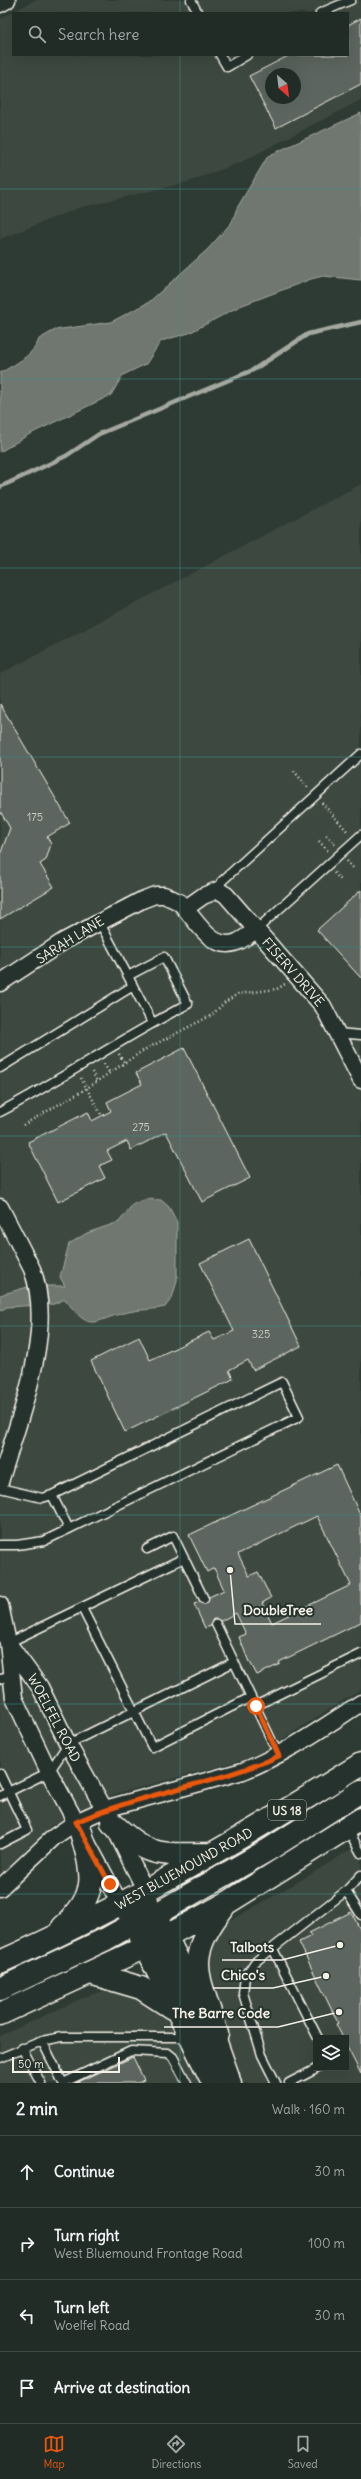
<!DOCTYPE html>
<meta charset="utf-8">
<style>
:root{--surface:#222c27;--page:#2a342f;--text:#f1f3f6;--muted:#a2a7a7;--line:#3f4844;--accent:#ea580c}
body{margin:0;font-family:Delius,sans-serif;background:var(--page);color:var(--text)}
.controls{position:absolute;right:12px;bottom:12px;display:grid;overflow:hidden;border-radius:0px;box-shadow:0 4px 16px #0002}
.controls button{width:36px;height:36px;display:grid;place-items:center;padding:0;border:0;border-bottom:1px solid var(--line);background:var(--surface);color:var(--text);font:20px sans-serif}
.compass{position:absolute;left:265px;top:68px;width:36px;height:36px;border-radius:50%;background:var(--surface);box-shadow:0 4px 16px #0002;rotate:152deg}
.scale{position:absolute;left:12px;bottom:10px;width:108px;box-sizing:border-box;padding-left:4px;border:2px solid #f4f1e8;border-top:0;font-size:11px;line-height:14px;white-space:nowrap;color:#f4f1e8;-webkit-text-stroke:3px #26332d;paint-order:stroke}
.stop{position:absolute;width:12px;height:12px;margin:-9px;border:3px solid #ea580c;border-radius:50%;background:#fff}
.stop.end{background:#ea580c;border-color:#fff;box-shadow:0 1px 4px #0008}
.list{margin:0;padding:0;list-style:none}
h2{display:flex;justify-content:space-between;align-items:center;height:52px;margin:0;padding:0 16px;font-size:17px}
h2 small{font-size:13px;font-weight:400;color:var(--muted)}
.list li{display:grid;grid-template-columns:26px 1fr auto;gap:12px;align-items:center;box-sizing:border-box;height:72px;padding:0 16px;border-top:1px solid var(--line)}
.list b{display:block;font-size:15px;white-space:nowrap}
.list p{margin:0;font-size:13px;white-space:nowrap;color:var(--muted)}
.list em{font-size:13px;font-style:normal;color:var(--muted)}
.icon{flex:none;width:22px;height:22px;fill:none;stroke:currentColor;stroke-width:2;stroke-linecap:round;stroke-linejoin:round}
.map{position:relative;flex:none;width:361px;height:2083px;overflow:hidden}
.search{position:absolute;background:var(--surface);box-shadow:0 4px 16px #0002;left:12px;right:12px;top:12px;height:44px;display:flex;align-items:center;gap:10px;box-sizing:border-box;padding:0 14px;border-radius:0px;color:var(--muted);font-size:15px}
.sheet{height:340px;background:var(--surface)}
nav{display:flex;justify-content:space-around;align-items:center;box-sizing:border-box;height:56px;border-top:1px solid var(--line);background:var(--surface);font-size:11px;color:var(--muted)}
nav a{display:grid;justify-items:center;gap:2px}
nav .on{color:var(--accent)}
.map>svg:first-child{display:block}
.built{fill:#3c4841;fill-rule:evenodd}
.water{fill:#6f7770;stroke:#a4a8a0}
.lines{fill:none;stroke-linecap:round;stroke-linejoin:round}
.stream{stroke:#a4a8a0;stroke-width:4.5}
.building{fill:#5c655e;stroke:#f4f1e8;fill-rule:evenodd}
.lane-casing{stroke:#f4f1e8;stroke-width:11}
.street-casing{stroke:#f4f1e8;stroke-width:19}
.primary-casing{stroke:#f4f1e8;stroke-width:25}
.path{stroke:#f4f1e8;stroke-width:2.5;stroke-dasharray:1 3;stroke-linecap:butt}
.lane{stroke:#26332d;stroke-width:8}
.street{stroke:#26332d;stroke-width:16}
.primary{stroke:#26332d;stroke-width:22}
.route{stroke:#ea580c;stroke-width:5}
.grid{fill:none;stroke:#3d8f86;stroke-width:1;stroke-opacity:0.55}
.labels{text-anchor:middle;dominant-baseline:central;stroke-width:4;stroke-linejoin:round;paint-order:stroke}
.number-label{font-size:11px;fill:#cecec6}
.shield{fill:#26332d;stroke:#b6b8b0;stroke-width:1}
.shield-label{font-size:12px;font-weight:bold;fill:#f4f1e8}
.street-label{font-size:13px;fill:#f4f1e8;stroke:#26332d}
.leader{fill:none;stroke:#f4f1e8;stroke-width:1.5}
.callout-dot{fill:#f4f1e8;stroke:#26332d;stroke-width:1.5}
.callout-label{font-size:14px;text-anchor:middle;font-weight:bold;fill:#f4f1e8;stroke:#26332d;stroke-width:4;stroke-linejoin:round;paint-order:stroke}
</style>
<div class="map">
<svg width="361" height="2083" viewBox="0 0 361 2083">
<rect width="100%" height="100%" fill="#2e3b34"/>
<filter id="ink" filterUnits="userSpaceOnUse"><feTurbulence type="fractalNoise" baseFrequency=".025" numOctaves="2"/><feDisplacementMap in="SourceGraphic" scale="8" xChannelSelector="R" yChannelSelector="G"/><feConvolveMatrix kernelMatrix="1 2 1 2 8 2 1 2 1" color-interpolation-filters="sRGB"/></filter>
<g filter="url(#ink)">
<path class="built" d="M35 0H361V100L241 162 188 182 78 208 0 239V19ZM13 13H348V55H13ZM271 74H295V98H271Z
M361 484V1689L262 1752 243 1760 118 1793 52 1825 0 1874V674Z
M361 1843V2083H243L205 1981 210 1935 221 1926 308 1876ZM316 2038H346V2068H316Z
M125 1989 161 2010 203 2083H0V2036L87 1996 107 1990Z"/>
<path class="water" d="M361 113V280L323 276 311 279 240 306 189 333 161 341 146 364 123 375 111 395 28 435 0 452V373C14 365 34 355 39 339L55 330 111 322 149 302 208 249 232 222 237 208 268 156Z
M147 1199 161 1200 169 1207 177 1222V1281L172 1298 165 1307C153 1310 141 1309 128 1312 91 1320 92 1335 65 1299L54 1304 7 1307 0 1311V1295L31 1286H65L60 1277 69 1244 87 1233 119 1222 133 1204Z"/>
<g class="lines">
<path class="stream" d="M0 487 66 456 99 434 253 370 308 334 361 322"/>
</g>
<path class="building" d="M361 18V84L276 128 249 76 290 55H348V25ZM271 74H295V98H271Z
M0 704 70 823 47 837 51 844 46 860 40 864 54 887 0 919V855L10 828 0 811Z
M361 890V978L317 930Z
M184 1048 250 1178 202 1202 166 1132 131 1150 127 1141 107 1151 112 1160 99 1166 105 1178 58 1202 28 1142 88 1112 92 1121 111 1111 107 1102 142 1084 136 1073Z
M249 1239 301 1346 253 1370 248 1360 229 1370 233 1379 125 1432 91 1361 139 1337 150 1360 209 1332 214 1340 234 1331 200 1263Z
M337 1465 361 1517V1622L279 1662 280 1664 257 1675 250 1662H249L239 1637 246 1634 236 1613 221 1621 213 1619 211 1626 205 1628 194 1604 199 1602 206 1604 209 1597 224 1590 214 1568 207 1572 189 1535ZM317 1516 351 1585 272 1623 262 1603 271 1598 258 1572 249 1576 238 1554Z
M351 1912 361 1931V2074L346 2045V2038H343L336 2024 338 2023 299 1942 311 1936 309 1933Z
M133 2057 144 2080 138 2083H76Z"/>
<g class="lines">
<g class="lane-casing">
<path id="lane" d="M191 0 198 13
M320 13 351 0
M220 55 227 67 247 55
M218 890 222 881 361 754
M99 921 152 1022
M256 930 361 835
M337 1033 361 1035
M0 1068 133 986
M0 1112C64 1078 124 1037 188 1004L164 957 128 976
M0 1488 42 1498 52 1495 282 1382 299 1417 44 1541 17 1545H0
M52 1495 69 1529
M147 1549 173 1536 204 1599
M82 1608 152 1747 251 1697
M216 1624 279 1756
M8 1643 184 1558
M0 1679 13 1675
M255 1706 361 1654
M0 1774 27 1830 0 1844
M0 1796 49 1772 68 1744 234 1662
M347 1828 361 1853
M346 1891 361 1915
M273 1949 318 2038
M42 2041 63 2083
M22 2048 41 2083
M0 2058 42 2041 62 2037H187
M63 2083 131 2051 168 2053 173 2057 187 2083
M276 2083 262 2055 243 1993 245 1977 255 1962 346 1891 361 1875
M289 2083 318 2068"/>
</g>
<g class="street-casing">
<path id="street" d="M0 4 7 0
M186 908 203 896 218 890 226 895 323 1006 361 1080
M0 983 64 941 142 900 155 895H164L179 902C195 917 211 953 237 942 244 939 250 934 256 930
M0 1207 32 1269C56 1332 18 1420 0 1482
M0 1605 8 1643 14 1698 49 1772 125 1913
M8 1643 40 1687 68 1744 112 1823 150 1900
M0 1888 54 1837 76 1822 105 1809 243 1771C286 1754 322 1728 361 1703
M164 1926 198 1993
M138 1939 210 2083
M213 2025 231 2076"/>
</g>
<g class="primary-casing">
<path id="primary" d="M112 1823C150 1859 160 1854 209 1854
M121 1904 131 1910 146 1929 223 2074 230 2083
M63 1927C100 1894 93 1873 80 1829
M143 1949 146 1929 165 1909 268 1850 361 1791
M0 1962C126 1906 245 1837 361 1764
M90 1973 141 1988 172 2008
M0 1989 106 1939 131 1925 138 1917 144 1904
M0 2014 154 1943 227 1903 361 1819
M217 2034C201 1978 181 1961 223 1908"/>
</g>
<path class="path" d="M294 771 309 789
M322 803 348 832
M326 835 335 845
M319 841 328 851
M347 861 355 870
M334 873 342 881
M119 1054 124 1062
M104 1064 109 1072
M92 1072 97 1081
M81 1078 102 1116
M23 1125 87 1088 144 1050 212 1015 225 1002 238 994 277 989 285 984"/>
<use href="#lane" class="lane"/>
<use href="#street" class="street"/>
<use href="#primary" class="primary"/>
</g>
</g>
<g class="lines" filter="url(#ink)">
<path class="route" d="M110 1884 76 1822C141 1793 214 1785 279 1756L256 1706"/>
</g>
<path class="grid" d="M180 0V13M180 55V2083M0 189H361M0 379H361M0 568H361M0 757H361M0 947H361M0 1136H361M0 1326H361M0 1515H361M0 1704H361M0 1894H361"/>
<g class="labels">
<g class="number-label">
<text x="35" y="817">175</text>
<text x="141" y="1127">275</text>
<text x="261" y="1334">325</text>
</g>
<rect class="shield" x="268" y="1800" width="38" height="20" rx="3"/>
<g class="shield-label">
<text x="287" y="1810">US 18</text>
</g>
<g class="street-label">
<text transform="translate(70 940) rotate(-32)">SARAH LANE</text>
<text transform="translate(293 972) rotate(49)">FISERV DRIVE</text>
<text transform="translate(54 1718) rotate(62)">WOELFEL ROAD</text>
<text transform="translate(184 1869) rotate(-29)">WEST BLUEMOUND ROAD</text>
</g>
</g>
<path class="leader" d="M230 1570L235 1624H321M340 1945L282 1960H222M326 1976L273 1988H213M339 2012L278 2027H164"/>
<g class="callout-dot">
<circle cx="230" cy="1570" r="4"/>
<circle cx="340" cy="1945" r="4"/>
<circle cx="326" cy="1976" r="4"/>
<circle cx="339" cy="2012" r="4"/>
</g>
<g class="callout-label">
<text x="278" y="1615">DoubleTree</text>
<text x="252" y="1952">Talbots</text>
<text x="243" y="1980">Chico's</text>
<text x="221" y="2018">The Barre Code</text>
</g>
</svg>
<div class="controls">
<button><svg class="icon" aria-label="layers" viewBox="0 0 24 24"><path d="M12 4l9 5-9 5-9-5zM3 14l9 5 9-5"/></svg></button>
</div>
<svg class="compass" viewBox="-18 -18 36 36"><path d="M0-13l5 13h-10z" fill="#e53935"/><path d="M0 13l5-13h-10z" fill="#a2a7a7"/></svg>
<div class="scale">50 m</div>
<div class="stop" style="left:256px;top:1706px"></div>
<div class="stop end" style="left:110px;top:1884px"></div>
<div class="search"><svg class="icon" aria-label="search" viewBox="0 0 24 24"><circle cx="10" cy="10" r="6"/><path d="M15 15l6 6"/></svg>Search here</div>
</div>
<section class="sheet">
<h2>2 min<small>Walk · 160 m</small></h2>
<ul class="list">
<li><svg class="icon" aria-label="ahead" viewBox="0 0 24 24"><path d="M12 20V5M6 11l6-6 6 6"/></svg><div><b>Continue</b></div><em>30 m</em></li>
<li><svg class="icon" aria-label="right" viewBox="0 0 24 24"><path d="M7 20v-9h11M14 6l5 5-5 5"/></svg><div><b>Turn right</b><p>West Bluemound Frontage Road</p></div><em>100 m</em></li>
<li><svg class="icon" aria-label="left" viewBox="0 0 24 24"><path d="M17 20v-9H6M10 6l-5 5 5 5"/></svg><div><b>Turn left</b><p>Woelfel Road</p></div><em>30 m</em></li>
<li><svg class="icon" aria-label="arrive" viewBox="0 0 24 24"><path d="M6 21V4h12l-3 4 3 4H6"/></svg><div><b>Arrive at destination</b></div></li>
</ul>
</section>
<nav>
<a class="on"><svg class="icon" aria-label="map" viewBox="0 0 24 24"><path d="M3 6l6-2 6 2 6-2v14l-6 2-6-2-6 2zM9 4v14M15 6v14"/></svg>Map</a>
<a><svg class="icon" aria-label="directions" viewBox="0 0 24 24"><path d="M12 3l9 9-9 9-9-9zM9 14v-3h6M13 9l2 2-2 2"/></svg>Directions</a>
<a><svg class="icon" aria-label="saved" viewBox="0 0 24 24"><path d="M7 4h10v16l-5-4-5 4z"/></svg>Saved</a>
</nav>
